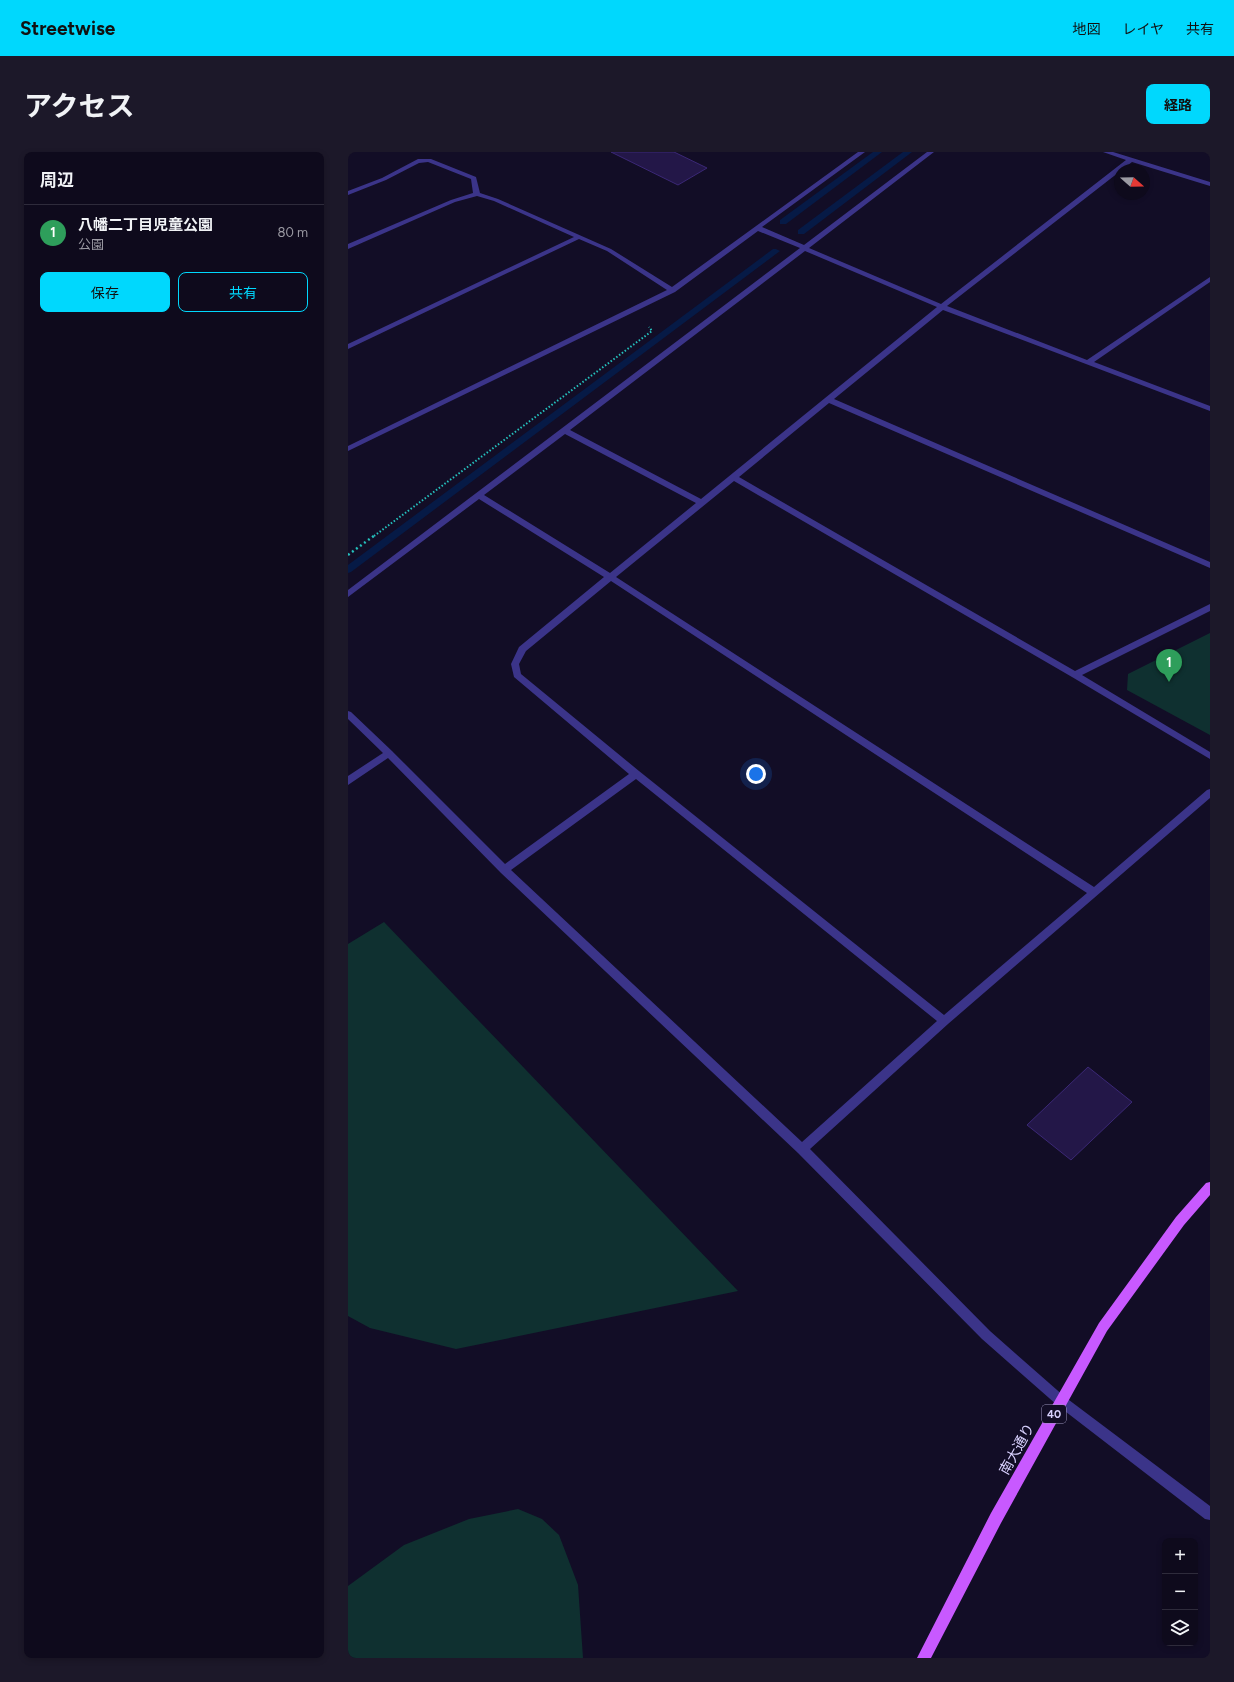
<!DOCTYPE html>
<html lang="ja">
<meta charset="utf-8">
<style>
:root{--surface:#0e0a1c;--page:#1c1829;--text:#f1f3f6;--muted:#9b9aa3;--line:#2e2b3b;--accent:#00d8fd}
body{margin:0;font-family:Figtree,"Noto Sans JP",sans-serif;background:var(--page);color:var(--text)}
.controls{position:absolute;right:12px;bottom:12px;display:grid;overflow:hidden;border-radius:8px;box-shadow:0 2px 6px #0003}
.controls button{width:36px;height:36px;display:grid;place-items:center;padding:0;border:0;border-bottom:1px solid var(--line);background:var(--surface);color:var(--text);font:20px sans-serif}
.compass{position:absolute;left:766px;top:12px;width:36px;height:36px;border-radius:50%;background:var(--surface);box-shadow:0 2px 6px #0003;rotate:110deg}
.you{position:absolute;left:408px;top:622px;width:14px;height:14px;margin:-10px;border:3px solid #fff;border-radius:50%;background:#1a73e8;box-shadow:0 0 0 6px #1a73e833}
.badge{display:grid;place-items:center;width:26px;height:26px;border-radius:50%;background:var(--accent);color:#fff;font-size:13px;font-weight:700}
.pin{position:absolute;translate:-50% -33px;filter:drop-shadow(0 1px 2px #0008)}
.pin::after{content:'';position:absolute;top:21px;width:14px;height:12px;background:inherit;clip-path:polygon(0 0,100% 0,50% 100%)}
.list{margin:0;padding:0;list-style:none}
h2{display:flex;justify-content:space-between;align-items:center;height:52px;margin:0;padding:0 16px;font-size:17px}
h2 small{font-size:13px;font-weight:400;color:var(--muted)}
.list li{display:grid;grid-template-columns:26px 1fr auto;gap:12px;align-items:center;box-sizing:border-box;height:56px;padding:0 16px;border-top:1px solid var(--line)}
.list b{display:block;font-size:15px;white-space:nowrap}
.list p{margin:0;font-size:13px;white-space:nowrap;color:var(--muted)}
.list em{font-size:13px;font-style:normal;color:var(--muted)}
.actions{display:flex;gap:8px;padding:12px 16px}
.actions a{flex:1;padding:9px 0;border:1px solid var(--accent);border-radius:8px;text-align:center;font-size:14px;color:var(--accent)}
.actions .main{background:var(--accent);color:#111}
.icon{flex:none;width:22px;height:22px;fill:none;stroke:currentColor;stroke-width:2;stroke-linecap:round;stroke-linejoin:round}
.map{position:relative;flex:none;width:862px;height:1506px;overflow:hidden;border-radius:8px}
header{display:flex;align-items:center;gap:24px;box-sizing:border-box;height:56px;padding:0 20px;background:var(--accent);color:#111}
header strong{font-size:19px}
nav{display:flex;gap:22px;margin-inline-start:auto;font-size:14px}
.intro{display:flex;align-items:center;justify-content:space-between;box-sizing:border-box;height:96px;padding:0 24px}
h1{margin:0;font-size:28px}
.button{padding:10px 18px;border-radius:8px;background:var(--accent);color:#111;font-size:14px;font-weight:700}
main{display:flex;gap:24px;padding:0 24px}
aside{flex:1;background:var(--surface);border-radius:8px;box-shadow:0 2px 6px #0003}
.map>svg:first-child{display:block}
.green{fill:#0f3030}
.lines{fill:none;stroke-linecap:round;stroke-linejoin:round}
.stream{fill:#061a46;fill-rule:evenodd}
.building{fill:#231748;stroke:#3b2876}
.path-far1{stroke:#25c0bd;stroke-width:2;stroke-dasharray:1.5 2;stroke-linecap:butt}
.path{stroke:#25c0bd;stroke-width:2.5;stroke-dasharray:2 3;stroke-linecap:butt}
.minor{fill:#3b3489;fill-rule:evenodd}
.major{fill:#c859ff;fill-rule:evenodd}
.labels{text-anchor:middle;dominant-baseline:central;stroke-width:3;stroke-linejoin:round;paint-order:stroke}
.shield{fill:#120d26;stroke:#9d97be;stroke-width:1}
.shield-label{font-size:11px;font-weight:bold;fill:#d9d2ff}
.near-street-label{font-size:14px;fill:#d9d2ff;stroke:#120d26}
</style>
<header>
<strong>Streetwise</strong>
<nav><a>地図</a><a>レイヤ</a><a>共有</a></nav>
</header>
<div class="intro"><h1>アクセス</h1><a class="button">経路</a></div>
<main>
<aside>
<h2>周辺<small></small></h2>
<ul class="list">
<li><span class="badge" style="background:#2e9e5b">1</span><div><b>八幡二丁目児童公園</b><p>公園</p></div><em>80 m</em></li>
</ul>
<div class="actions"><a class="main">保存</a><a>共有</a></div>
</aside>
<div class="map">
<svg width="862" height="1506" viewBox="0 0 862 1506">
<rect width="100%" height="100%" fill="#120d26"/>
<path class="green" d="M862 481V583L779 538 780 522Z
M36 770 390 1139 108 1197 22 1176 0 1164V792Z
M170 1357 194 1367 211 1383 230 1433 235 1506H0V1434L56 1393 121 1367Z"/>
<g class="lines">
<path class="stream" d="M525 0H534L438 72H432V68Z
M555 0H564L456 82H450V78Z
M425 97H428L432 99 3 420 0 421V413Z"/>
</g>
<path class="building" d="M263 0H326L359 16 330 33Z
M740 915 784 950 723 1008 679 973Z"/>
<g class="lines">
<path class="path-far1" d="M26 384 304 179 301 175"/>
<path class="path" d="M0 403 27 383"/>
<path class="minor" d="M510 0H517L414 75 456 93 579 0H586L461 96 593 152 778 8 755 0H765L862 30V34L784 10 599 154 739 208 862 125V130L746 210 862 254V259L595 158 486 247 862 410V416L481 251 391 325 727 519 862 452V459L734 523 862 600V607L724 525 386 329 268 425 746 735 859 638 862 637V646L600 872 462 997 642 1179 717 1245 862 1354V1368L857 1367 709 1253 634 1187 450 1001 153 721 40 606 0 633V624L35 601 0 567V559L3 560 44 599 157 712 281 622 166 525 163 512 171 495 256 425 131 347 0 445V438L452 96 410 79 327 140 0 299V294L319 138 259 99 231 87 0 197V192L226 85 146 49 129 44 107 50 0 97V92L103 48 125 41 123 27 80 10 71 11 38 28 0 43V39L34 26 70 7H83L128 25 132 41 150 47 263 97 324 135ZM457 99 589 155 353 347 222 278ZM217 282 348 351 262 421 136 343ZM263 429 739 741 596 863 291 619 173 522 171 512 178 499ZM288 627 589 869 454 990 163 718Z"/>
<path class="major" d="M862 1030V1043L836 1073 759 1179 653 1371 583 1506H569L643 1361 751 1171 828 1065 858 1031Z"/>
</g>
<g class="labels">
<rect class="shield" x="694" y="1253" width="24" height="18" rx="3"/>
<g class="shield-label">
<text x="706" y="1262">40</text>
</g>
<g class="near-street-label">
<text transform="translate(669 1297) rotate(-61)">南大通り</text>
</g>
</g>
</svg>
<div class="controls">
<button>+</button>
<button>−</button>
<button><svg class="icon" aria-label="layers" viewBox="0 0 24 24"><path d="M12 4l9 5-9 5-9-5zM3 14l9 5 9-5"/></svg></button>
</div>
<svg class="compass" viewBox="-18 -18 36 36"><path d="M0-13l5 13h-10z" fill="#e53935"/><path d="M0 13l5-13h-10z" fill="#9b9aa3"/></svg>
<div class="you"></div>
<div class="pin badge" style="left:821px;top:530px;background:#2e9e5b">1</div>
</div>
</main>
